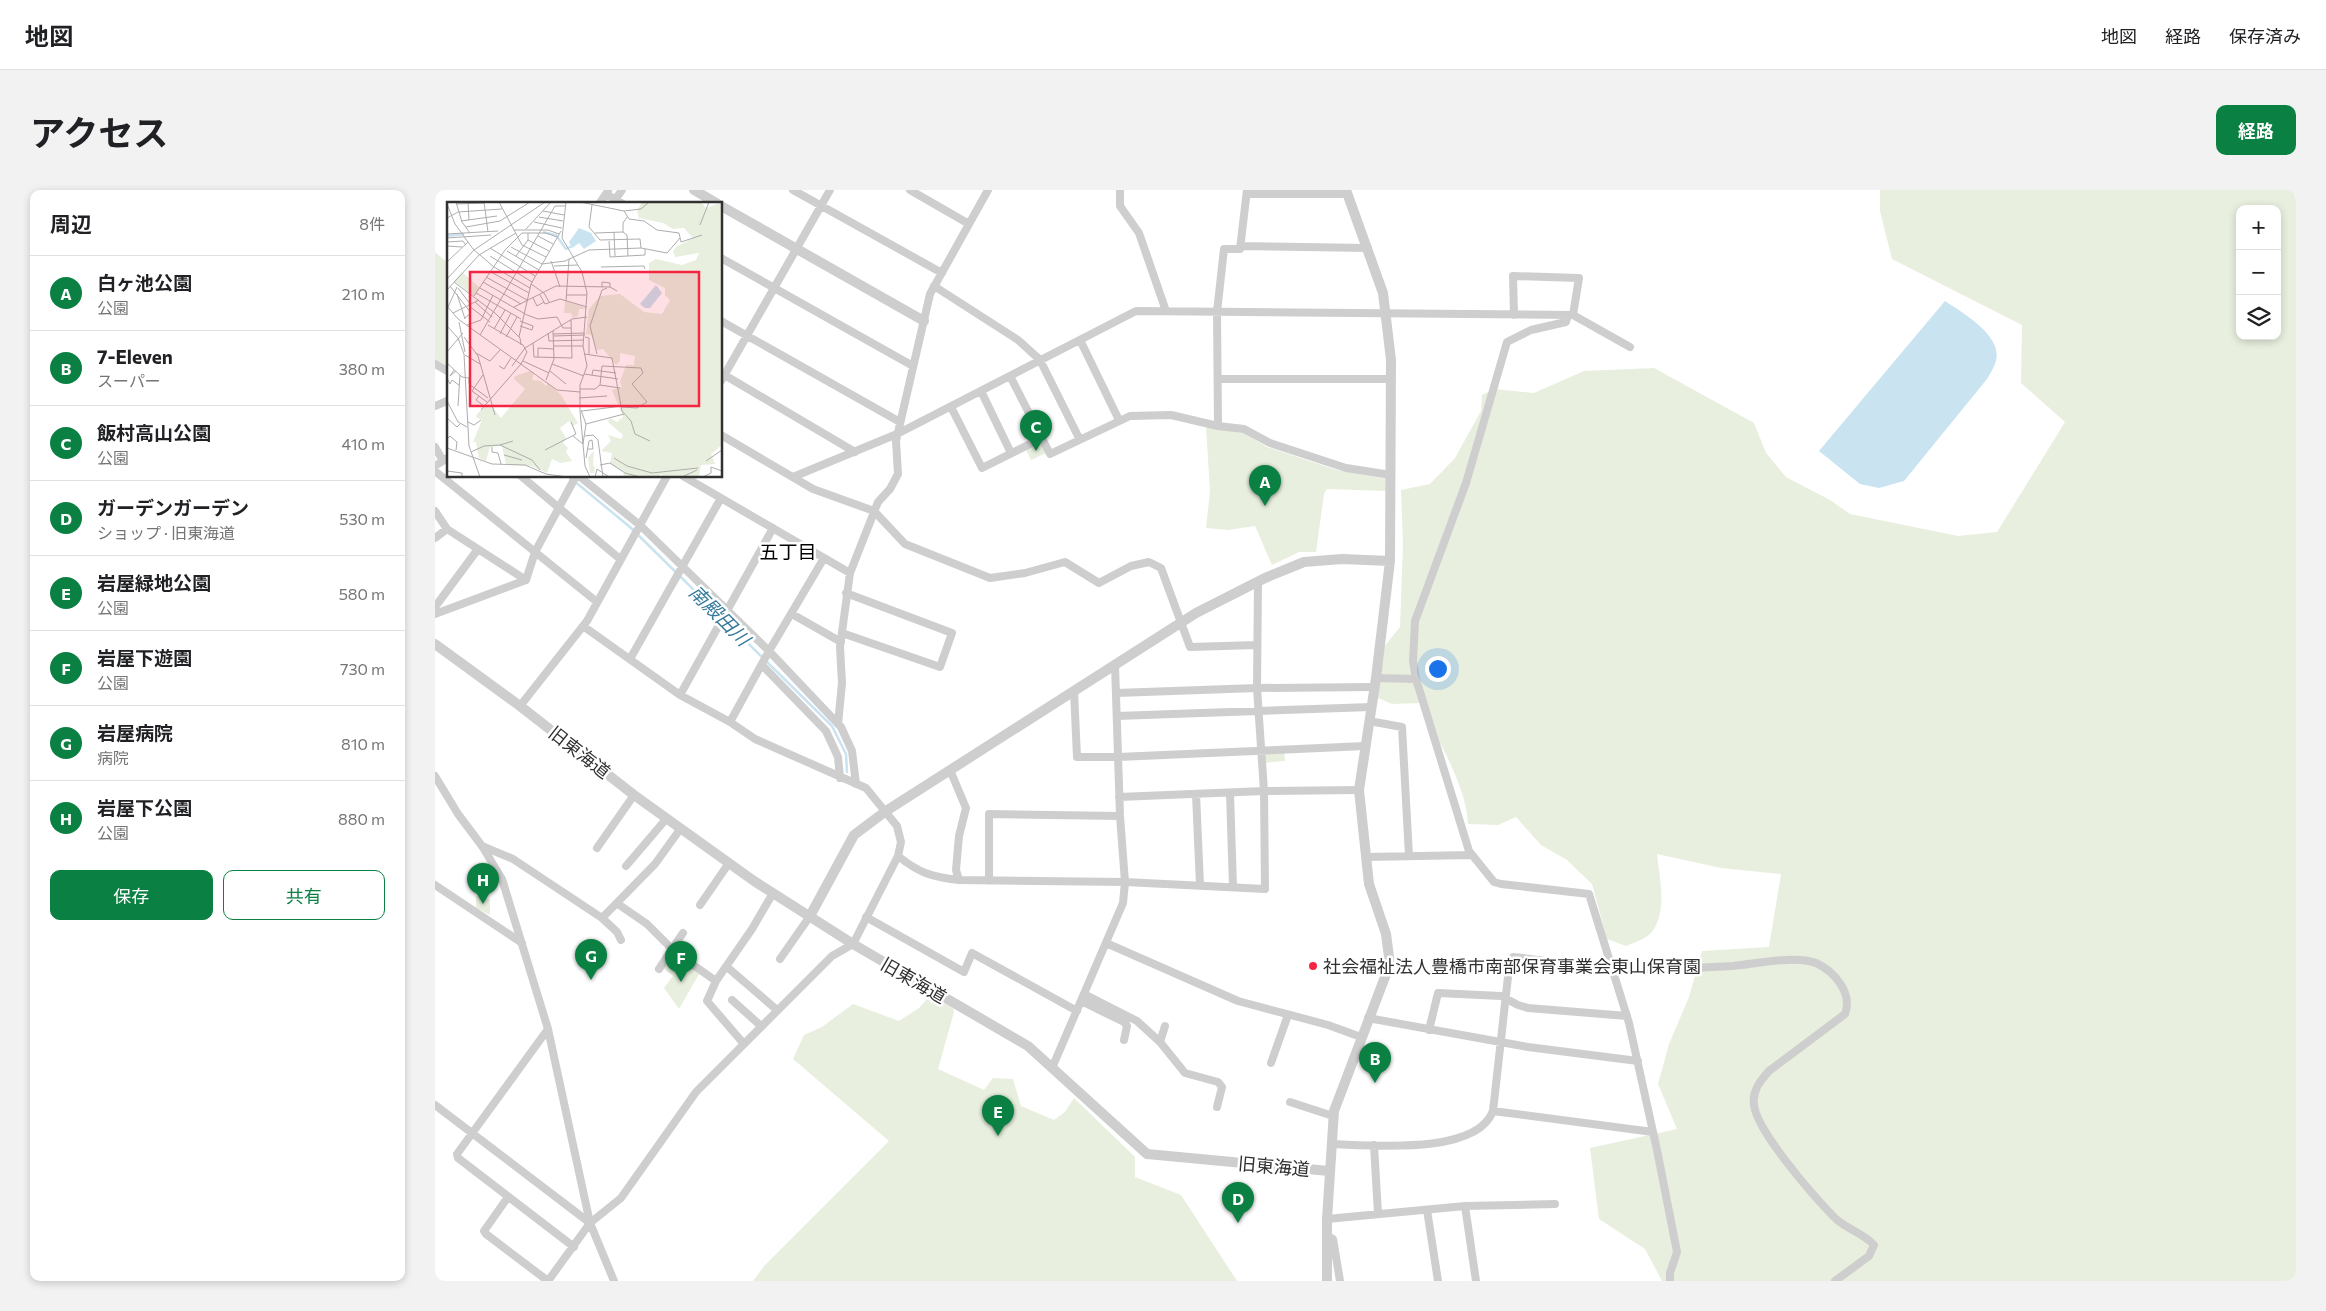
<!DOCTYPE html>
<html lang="ja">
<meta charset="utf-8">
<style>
:root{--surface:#fff;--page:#f2f2f2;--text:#202124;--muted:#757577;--line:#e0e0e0;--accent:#0b8043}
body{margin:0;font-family:Commissioner,"Noto Sans JP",sans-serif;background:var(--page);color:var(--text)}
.controls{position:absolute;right:15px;top:15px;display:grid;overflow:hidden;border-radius:10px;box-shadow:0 2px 8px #0003}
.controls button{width:45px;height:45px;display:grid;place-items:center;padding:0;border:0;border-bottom:1px solid var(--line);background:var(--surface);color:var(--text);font:25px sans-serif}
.you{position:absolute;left:1002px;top:478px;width:18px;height:18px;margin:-12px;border:4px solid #fff;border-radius:50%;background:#1a73e8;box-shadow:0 0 0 8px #1a73e833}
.badge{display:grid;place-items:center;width:32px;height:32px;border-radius:50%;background:var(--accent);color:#fff;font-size:16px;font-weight:700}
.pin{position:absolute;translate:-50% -41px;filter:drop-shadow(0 1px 2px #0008)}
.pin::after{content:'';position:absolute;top:26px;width:18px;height:15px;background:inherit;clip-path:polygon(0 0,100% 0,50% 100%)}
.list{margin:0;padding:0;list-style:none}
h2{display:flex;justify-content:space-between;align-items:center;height:65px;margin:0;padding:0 20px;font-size:21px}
h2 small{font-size:16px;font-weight:400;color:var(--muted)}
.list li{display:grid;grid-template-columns:32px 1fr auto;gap:15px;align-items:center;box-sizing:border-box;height:75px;padding:0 20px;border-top:1px solid var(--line)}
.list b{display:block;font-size:19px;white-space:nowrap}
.list p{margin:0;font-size:16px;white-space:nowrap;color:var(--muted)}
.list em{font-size:16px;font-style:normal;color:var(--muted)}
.actions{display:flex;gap:10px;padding:15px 20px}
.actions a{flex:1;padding:11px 0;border:1px solid var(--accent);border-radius:10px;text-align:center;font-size:18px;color:var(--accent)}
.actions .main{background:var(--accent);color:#fff}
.icon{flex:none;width:28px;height:28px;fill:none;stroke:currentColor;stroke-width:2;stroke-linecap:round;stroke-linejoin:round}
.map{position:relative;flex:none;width:1861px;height:1091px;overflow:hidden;border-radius:10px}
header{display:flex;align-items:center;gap:30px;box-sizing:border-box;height:70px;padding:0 25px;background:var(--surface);border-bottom:1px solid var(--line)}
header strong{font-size:24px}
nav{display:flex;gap:28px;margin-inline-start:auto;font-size:18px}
.intro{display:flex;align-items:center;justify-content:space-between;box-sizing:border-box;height:120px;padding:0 30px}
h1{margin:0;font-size:35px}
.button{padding:12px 22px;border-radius:10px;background:var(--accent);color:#fff;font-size:18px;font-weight:700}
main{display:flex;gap:30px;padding:0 30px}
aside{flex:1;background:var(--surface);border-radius:10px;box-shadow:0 2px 8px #0003}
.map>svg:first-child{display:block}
.green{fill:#e8efde;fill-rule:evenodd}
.water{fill:#c9e3f0}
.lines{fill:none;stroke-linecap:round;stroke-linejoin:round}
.stream{stroke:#c9e3f0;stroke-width:2.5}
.minor{stroke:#cecece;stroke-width:8}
.tertiary{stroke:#cecece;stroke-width:10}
.poi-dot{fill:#f52542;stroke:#fff;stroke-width:2}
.labels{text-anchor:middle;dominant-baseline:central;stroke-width:5;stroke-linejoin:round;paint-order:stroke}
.street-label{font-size:18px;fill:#313131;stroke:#fff}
.poi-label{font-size:18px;fill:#313131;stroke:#fff;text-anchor:start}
.neighbourhood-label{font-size:19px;fill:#000;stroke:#fff}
.water-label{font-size:19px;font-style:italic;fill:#367b9b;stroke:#fff}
.inset-river{fill:none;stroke:#c9e3f0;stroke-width:2.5}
.inset-road{fill:none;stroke:#adadad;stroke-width:1}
.view{fill:#f52542;fill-opacity:0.15;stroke:#f52542;stroke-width:2.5}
.inset-edge{fill:none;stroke:#313131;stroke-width:2.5}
</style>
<header>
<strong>地図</strong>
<nav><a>地図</a><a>経路</a><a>保存済み</a></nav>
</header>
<div class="intro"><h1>アクセス</h1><a class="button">経路</a></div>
<main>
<aside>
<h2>周辺<small>8件</small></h2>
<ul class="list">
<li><span class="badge">A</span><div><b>白ヶ池公園</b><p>公園</p></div><em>210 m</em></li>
<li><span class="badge">B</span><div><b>7-Eleven</b><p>スーパー</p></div><em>380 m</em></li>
<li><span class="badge">C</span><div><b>飯村高山公園</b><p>公園</p></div><em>410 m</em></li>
<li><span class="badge">D</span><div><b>ガーデンガーデン</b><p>ショップ · 旧東海道</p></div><em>530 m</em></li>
<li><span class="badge">E</span><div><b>岩屋緑地公園</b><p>公園</p></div><em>580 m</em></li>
<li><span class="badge">F</span><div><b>岩屋下遊園</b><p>公園</p></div><em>730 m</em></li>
<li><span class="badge">G</span><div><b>岩屋病院</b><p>病院</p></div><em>810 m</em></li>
<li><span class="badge">H</span><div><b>岩屋下公園</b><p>公園</p></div><em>880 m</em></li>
</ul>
<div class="actions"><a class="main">保存</a><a>共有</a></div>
</aside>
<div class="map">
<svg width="1861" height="1091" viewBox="0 0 1861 1091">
<rect width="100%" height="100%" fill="#fff"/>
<path class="green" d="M1445 0H1861V1091H1227L1210 1059 1164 1029 1155 958 1242 939 1223 894 1234 854 1254 807 1267 761 1334 757 1346 684 1286 678 1222 664C1224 687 1234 723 1215 744 1210 749 1198 753 1191 756L1172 749 1157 694 1132 670 1106 655 1081 627 1063 635 1033 634C1031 594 1002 549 985 513L957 514 943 508 948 458 965 437 968 354 966 300 995 294 1020 268 1046 221 1047 205 1059 199 1099 203 1149 181 1219 178 1319 233 1331 263 1351 287 1395 310 1415 324 1523 346 1562 342 1630 232 1586 193 1587 135 1457 69 1445 21ZM1805 19H1842V146H1805Z
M0 62 14 74V182L0 172Z
M771 237 809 243 832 257 902 280 952 289 951 301 892 299 889 304 881 362H864L837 375 820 336 793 340 771 338 775 301Z
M605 253 611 263 596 270 591 260Z
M849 561 850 571 828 573V562Z
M41 706 55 709V725L41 718Z
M235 764 264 784 244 819 229 798 238 786 227 777Z
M493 808 497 810 500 808 518 818 519 822 503 879 549 900 558 888 578 889 586 916 619 930 630 922 639 908 700 967V987L746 1005 802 1091H318L330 1075 454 951 358 869 369 845 387 837 418 814 464 831 484 818Z"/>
<path class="water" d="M1510 111C1528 123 1568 146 1561 171 1559 177 1555 184 1552 189L1469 291 1444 298 1425 294 1384 261Z"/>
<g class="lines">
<path class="stream" d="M133 286 195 337 397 536 411 564 412 582"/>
<path class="minor" d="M358 0 507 83
M475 0 534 34
M685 0V16L704 43 731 121
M171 4 188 14
M812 4H913
M178 13 187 0
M164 14 173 1
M806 56 933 58
M286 68 478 176
M499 96 583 150 605 170 644 248
M1079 125 1078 86 1144 88 1138 125
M1133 125 1131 132 1096 140 1072 152 1031 293 980 431 978 471 981 489 1034 661 1059 692 1066 694 1154 704 1194 833 1222 960 1242 1062 1235 1083V1091
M286 131 465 232
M645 150 684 230
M0 174 14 182
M286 183 420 262
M575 186 615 264 695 226 736 225 783 236 809 239 835 253 911 278 956 285
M783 189H956
M286 191 395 0
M546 201 576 263
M0 216 14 210
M516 217 547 278 607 248
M783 236 782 122 789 59H805L812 0
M286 245 378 299 439 321 470 354 555 388 590 383 630 372 664 393 696 376 714 372 726 378 755 457 822 455
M0 257 8 271
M0 276 14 267
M0 281 162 412
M86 286 185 369
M144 286 206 336 334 461 406 537 417 561 421 594
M248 286 415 383
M358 287 462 244 701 121 1138 125 1195 157
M0 321 12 339 0 348
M12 339 91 390
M0 417 43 359
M0 424 91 390 100 362 141 286
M357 424 406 452
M407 443 505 477 517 443 411 403
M195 469 286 308
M327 475 391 541 403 567 405 588
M941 488 981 489
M639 501 642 567H683L930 556
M681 503 822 498 939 497
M245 505 338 338
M85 516 152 431 232 286
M682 526 936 517
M934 531 967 537 974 666
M295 532 334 461 389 368
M403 534 407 493 405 457 415 383 443 312 455 299 463 284 461 251 495 104 553 0
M515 580 531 618 524 646 521 680 524 690 690 692 830 699 829 601 822 498 823 392
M0 586 23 624 47 656 67 689 113 839 155 1033 179 1091
M795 603 798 697
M761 604 765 695
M684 607 829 601 924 600
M47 656 78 669 167 728 220 674 246 638
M162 658 199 605
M463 666C484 683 497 687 524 690
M931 667 1037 665
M191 676 232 628
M554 691V624L685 626
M0 695 87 753
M183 714 212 734 237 759 248 743
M265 715 294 673
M431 727 529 782 537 763 642 821
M167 728 182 742 186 750
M671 753 803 811 893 835 926 847
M241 763 281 791 317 739 338 703
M345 769 375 726
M292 777 342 820
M224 779 237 759
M281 791 272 811 309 854
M649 804 702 831 725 852 750 883 783 892 787 897 782 917
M297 810 326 836
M646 811 689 832 692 836 689 850
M933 828 1093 857 1203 871
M113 839 22 964 23 968 139 1057
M994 840 1003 803 1066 806 1083 815 1093 818 1192 826
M725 852 730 836
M836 873 853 825
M617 878 688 713 690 692 685 626 680 475
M855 912 898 926
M0 915 155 1033
M1058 921 1218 942
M896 954C935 955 1041 966 1058 921L1074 778 1078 767C1112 770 1146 778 1180 779 1219 780 1259 778 1298 776 1321 774 1359 765 1381 773 1399 781 1418 803 1410 824L1334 881C1325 891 1317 901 1319 915 1322 942 1381 1009 1401 1029 1412 1039 1430 1044 1439 1055L1434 1066 1400 1091
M939 955 943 1024
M73 1007 49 1041 51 1044 113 1091
M1030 1016 1041 1091
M992 1020 1003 1091
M892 1029 1030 1016 1120 1014
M891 1045 898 1049 905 1091
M113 1091 155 1033 186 1008 261 902 397 766 418 754 463 666 466 652 462 636 431 598 320 549 295 532 245 505 148 436"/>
<path class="tertiary" d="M259 0 283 14
M286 16 489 131
M0 454 85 516 199 605 319 691 418 754 593 856 712 964 894 981
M375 726 419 645 451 621 761 423 830 388 869 372 907 369 955 371
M892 1091V1029L899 921 953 779 954 767 951 744 934 694 924 600 941 488 955 371 956 170 948 103 911 0"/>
</g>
<circle class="poi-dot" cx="878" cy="776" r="5"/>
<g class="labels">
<g class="street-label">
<text transform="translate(145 562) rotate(38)">旧東海道</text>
<text transform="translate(479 790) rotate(30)">旧東海道</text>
<text transform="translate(839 976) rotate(5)">旧東海道</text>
</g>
<g class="poi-label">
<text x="888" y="776">社会福祉法人豊橋市南部保育事業会東山保育園</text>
</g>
<g class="neighbourhood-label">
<text x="353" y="361">五丁目</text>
</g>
<g class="water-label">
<text transform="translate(285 425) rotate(45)">南殿田川</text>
</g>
</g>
<g transform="translate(12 12)">
<rect width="275" height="275" fill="#fff"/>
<path d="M195 0H254L259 6 275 0V243L264 252 268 262 254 263 252 275H217L214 272 211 275H176L177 270 163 262 165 251 154 249 164 239 161 233 174 237 176 233 161 220 163 216 170 220 176 215 165 188 175 185 173 180 179 163H187L188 154 173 151V159L169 163 156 147 150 148 144 133 139 132 142 107 153 94 173 92 197 110 215 112 223 98 218 93V86L202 78V61L209 57 235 63 249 58 252 51 228 55 226 49 229 45 246 36 237 26 226 27 216 21 192 16 190 9ZM15 70 33 86 27 94 7 79ZM118 99 134 104 140 107H132L131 114 126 116 124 111H117ZM83 169 87 171 85 178 94 179 99 184 101 181 114 193 131 221 126 224 122 219 113 226 119 236 116 241 121 246 119 250 125 259 114 261 105 257 100 271 84 264 59 263 55 244 43 245 39 259 32 256 29 240H26L35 218 29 215 30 212 38 204 44 203 54 216 78 187 67 177 68 174ZM147 249 146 263 148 266 147 271H143L141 255Z" fill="#e8efde"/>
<path d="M132 26 144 31 149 39 137 47 132 41 125 46 122 40ZM209 83 215 91 203 106H198L193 102Z" fill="#c9e3f0"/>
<path class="inset-river" d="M96 30 109 33 119 47 127 43M0 34 17 32"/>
<path class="inset-road" d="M9 0 15 20 23 31M37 0 41 30M52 0 75 43 99 55M119 0 115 36 135 70 140 91 136 144 140 164 133 183V209L138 264 143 275M133 0 177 9 194 7 202 0M21 1 22 18M0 2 8 22 26 47 47 65 83 86M9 2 37 1M145 3 142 25 153 38 193 37 194 46M96 9 117 13M177 9 182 17 197 19 210 28 232 31 234 40 255 33M92 15 116 19M0 16 11 10 55 7M14 19 50 14M87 20 115 26M253 23 262 0M19 25 53 19 83 0M79 27 104 0M67 28H101L112 32M167 30 168 54M176 30 180 33 181 54M81 31V38L102 49M148 31 176 30V21L180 15M0 32 51 29M91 34 106 42M0 36 44 33M162 39 163 55 198 53V47M0 40 16 39 18 42M0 44 15 45M64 45 95 62 118 59 142 48 194 46 220 51 233 36M43 46 88 74M60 49 92 68M43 54 85 80M69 54 81 38M104 59 113 85M0 60 21 40M107 64 131 63M154 65 197 64 198 67M44 70 82 91M39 75 80 98M0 77 27 48 98 0M7 80 48 111 73 136 74 143M36 80 74 102M84 82 97 91 102 100M3 84 24 111 18 116M155 85V80L163 81V85M11 86 24 103M33 86 80 113 91 117 110 115 116 126H124M0 88 32 53 69 31M29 91 74 117M10 92 18 117M93 93 98 102 113 97 140 105M119 93H140M27 94 58 48 75 31H99L110 35M86 96 90 104 97 100M119 99 122 57M28 100 45 115M0 104 11 117 110 188 133 190M22 104 43 120M1 105 10 85M67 105 109 84 163 85 170 89M6 111 32 98M12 120 18 150M20 123 34 118 46 93M0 124 11 136 17 152 22 244 33 275M73 124 85 128 86 124 73 119M47 127 58 108M101 131 102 139 137 138M53 132 64 111M106 132 138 131M33 133 108 4H118M107 134 138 133M17 135 31 154 48 213M59 135 70 115M72 135 84 82 114 29M138 135 142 136V152M86 141 87 155 125 156 124 118M107 144H136M0 150 16 131M29 151 43 159 53 148M137 152 165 156 175 209 184 219 188 232 203 239M150 152 143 124 155 88 160 86M18 153 33 162M91 155V146L107 147M76 159 102 171M0 161 15 175 22 176V182L41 196M105 162 137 174M52 164 57 167 64 156M65 164 78 146 125 117 140 115M7 168 3 174 9 169M103 169 119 182M137 172 171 177M145 173 146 168 169 171M0 176 3 182 5 178 12 183M99 178 107 157 106 129M153 183 155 164 194 166 196 171 185 182 200 200 190 206 175 205M27 186 25 189 40 200M27 186 36 173M133 187H148L153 183 173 186M32 194 29 198 37 204M132 196 160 194M0 199 11 220 20 225M11 204 13 173M34 208 74 162 80 150 76 143 41 123M135 209 175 204M0 216 10 225 13 222M21 220 27 223 34 218M139 222 177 212M126 234 136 242 139 222 134 208M138 234 146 233 151 238 156 275M0 237 3 234 10 240 9 248M66 239 53 243 85 258 93 268M45 245V250L51 251 54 262M0 246 45 262 78 263 99 272 120 275M98 248 129 232 124 220M24 250 37 244 53 243M57 253 75 258M139 256 142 239 145 238 146 247H141M167 256 180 264 205 271 251 266M259 259 275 248M153 263 163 261 178 271 193 275M0 269 15 271V275M148 275 150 267 162 275M235 275 250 268M256 275 264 271V265L275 269"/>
<path class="view" d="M23 70H252V204H23Z"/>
<rect width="275" height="275" class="inset-edge"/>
</g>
</svg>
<div class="controls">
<button>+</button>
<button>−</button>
<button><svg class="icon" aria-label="layers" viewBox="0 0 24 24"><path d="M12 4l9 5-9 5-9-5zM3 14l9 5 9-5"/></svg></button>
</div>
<div class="you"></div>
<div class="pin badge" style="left:830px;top:316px">A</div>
<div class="pin badge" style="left:940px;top:893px">B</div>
<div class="pin badge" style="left:601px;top:261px">C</div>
<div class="pin badge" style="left:803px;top:1033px">D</div>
<div class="pin badge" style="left:563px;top:946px">E</div>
<div class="pin badge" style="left:246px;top:792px">F</div>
<div class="pin badge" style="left:156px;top:790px">G</div>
<div class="pin badge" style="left:48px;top:714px">H</div>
</div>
</main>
